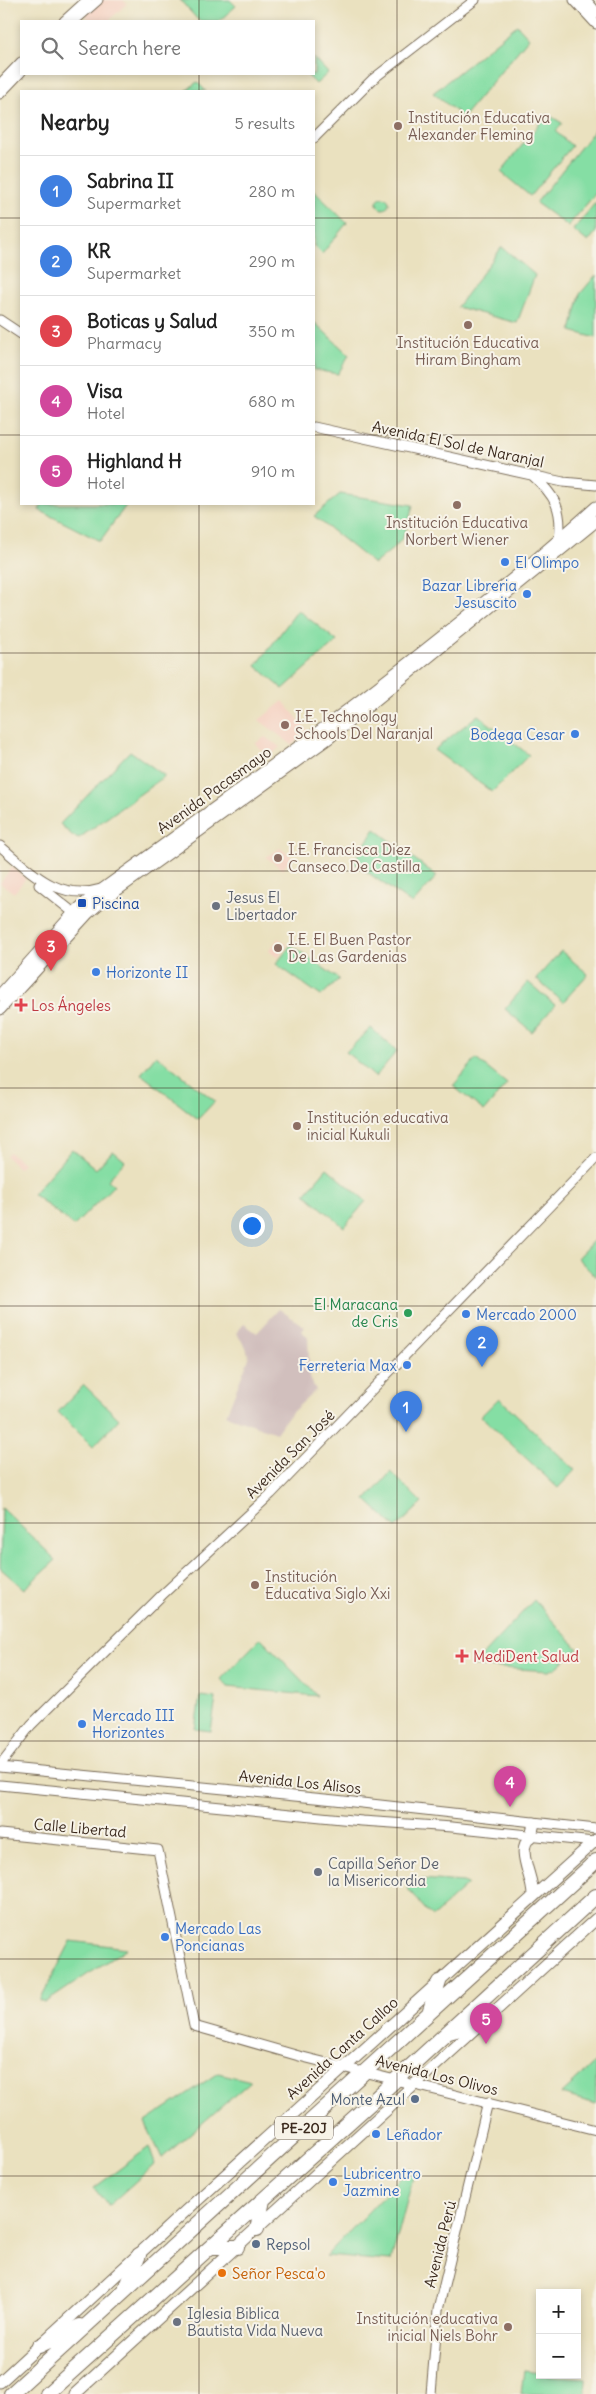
<!DOCTYPE html>
<meta charset="utf-8">
<style>
:root{--surface:#fff;--page:#f2f2f2;--text:#222;--muted:#767676;--line:#e0e0e0;--accent:#c8321e}
body{margin:0;font-family:Delius,sans-serif;background:var(--page);color:var(--text)}
.controls{position:absolute;right:15px;bottom:15px;display:grid;overflow:hidden;border-radius:0px;box-shadow:0 2px 8px #0003}
.controls button{width:45px;height:45px;display:grid;place-items:center;padding:0;border:0;border-bottom:1px solid var(--line);background:var(--surface);color:var(--text);font:25px sans-serif}
.you{position:absolute;left:251px;top:1225px;width:18px;height:18px;margin:-12px;border:4px solid #fff;border-radius:50%;background:#1a73e8;box-shadow:0 0 0 8px #1a73e833}
.badge{display:grid;place-items:center;width:32px;height:32px;border-radius:50%;background:var(--accent);color:#fff;font-size:16px;font-weight:700}
.pin{position:absolute;translate:-50% -41px;filter:drop-shadow(0 1px 2px #0008)}
.pin::after{content:'';position:absolute;top:26px;width:18px;height:15px;background:inherit;clip-path:polygon(0 0,100% 0,50% 100%)}
.list{margin:0;padding:0;list-style:none}
h2{display:flex;justify-content:space-between;align-items:center;height:65px;margin:0;padding:0 20px;font-size:21px}
h2 small{font-size:16px;font-weight:400;color:var(--muted)}
.list li{display:grid;grid-template-columns:32px 1fr auto;gap:15px;align-items:center;box-sizing:border-box;height:70px;padding:0 20px;border-top:1px solid var(--line)}
.list b{display:block;font-size:19px;white-space:nowrap}
.list p{margin:0;font-size:16px;white-space:nowrap;color:var(--muted)}
.list em{font-size:16px;font-style:normal;color:var(--muted)}
.icon{flex:none;width:28px;height:28px;fill:none;stroke:currentColor;stroke-width:2;stroke-linecap:round;stroke-linejoin:round}
.map{position:relative;flex:none;width:596px;height:2394px;overflow:hidden}
.search{position:absolute;background:var(--surface);box-shadow:0 2px 8px #0003;left:20px;top:20px;width:295px;height:55px;display:flex;align-items:center;gap:12px;box-sizing:border-box;padding:0 18px;border-radius:0px;color:var(--muted);font-size:19px}
.panel{position:absolute;background:var(--surface);box-shadow:0 2px 8px #0003;left:20px;top:90px;width:295px;height:415px;border-radius:0px}
.map>svg:first-child{display:block}
.built{fill:#f5d2c2}
.industrial{fill:#d1bfbd}
.green{fill:#85dea4;stroke:#608461}
.lines{fill:none;stroke-linecap:round;stroke-linejoin:round}
.minor-casing{stroke:#786a56;stroke-width:11}
.major-casing{stroke:#786a56;stroke-width:13}
.highway-casing{stroke:#786a56;stroke-width:16}
.minor{stroke:#fff;stroke-width:9}
.major{stroke:#fff;stroke-width:11}
.highway{stroke:#fff;stroke-width:14}
.grid{fill:none;stroke:#3b2a1e;stroke-width:1;stroke-opacity:0.55}
.education-dot{fill:#8d6e63;stroke:#f7f3e8;stroke-width:2}
.shop-dot{fill:#3f7fe0;stroke:#f7f3e8;stroke-width:2}
.transit-dot{fill:#1a4fb4;stroke:#f7f3e8;stroke-width:2}
.worship-dot{fill:#6b7280;stroke:#f7f3e8;stroke-width:2}
.health-dot{fill:#e0444e;stroke:#f7f3e8;stroke-width:2}
.leisure-dot{fill:#2e9e5b;stroke:#f7f3e8;stroke-width:2}
.service-dot{fill:#5c6f8a;stroke:#f7f3e8;stroke-width:2}
.food-dot{fill:#e8710a;stroke:#f7f3e8;stroke-width:2}
.labels{text-anchor:middle;dominant-baseline:central;stroke-width:4;stroke-linejoin:round;paint-order:stroke}
.shield{fill:#f7f3e8;stroke:#73665b;stroke-width:1}
.shield-label{font-size:14px;font-weight:bold;fill:#3b2a1e}
.education-label{font-size:15px;fill:#785e54;stroke:#f7f3e8;text-anchor:start}
.street-label{font-size:15px;fill:#3b2a1e;stroke:#f7f3e8}
.shop-label{font-size:15px;fill:#366cbe;stroke:#f7f3e8;text-anchor:start}
.worship-label{font-size:15px;fill:#5b616d;stroke:#f7f3e8;text-anchor:start}
.transit-label{font-size:15px;fill:#164399;stroke:#f7f3e8;text-anchor:start}
.health-label{font-size:15px;fill:#be3a42;stroke:#f7f3e8;text-anchor:start}
.leisure-label{font-size:15px;fill:#27864d;stroke:#f7f3e8;text-anchor:end}
.service-label{font-size:15px;fill:#4e5e75;stroke:#f7f3e8;text-anchor:end}
.food-label{font-size:15px;fill:#c56008;stroke:#f7f3e8;text-anchor:start}
</style>
<div class="map">
<svg width="596" height="2394" viewBox="0 0 596 2394">
<rect width="100%" height="100%" fill="#f7f3e8"/>
<filter id="ink" filterUnits="userSpaceOnUse"><feTurbulence type="fractalNoise" baseFrequency=".02" numOctaves="2"/><feDisplacementMap in="SourceGraphic" scale="10" xChannelSelector="R" yChannelSelector="G"/><feConvolveMatrix kernelMatrix="1 2 1 2 8 2 1 2 1" color-interpolation-filters="sRGB"/></filter>
<filter id="wash" filterUnits="userSpaceOnUse"><feTurbulence type="fractalNoise" baseFrequency=".0096" numOctaves="4" result="noise"/><feDisplacementMap in="SourceGraphic" scale="20" xChannelSelector="R" yChannelSelector="G"/><feGaussianBlur stdDeviation="1.12" result="paint"/><feColorMatrix in="noise" values="0 0 0 0 0 0 0 0 0 0 0 0 0 0 0 0 0 1.4 0 .05"/><feComposite in="paint" operator="in"/></filter>
<g filter="url(#wash)">
<rect width="100%" height="100%" fill="#eae1bf"/>
<path class="built" d="M101 0H123L127 4 110 19 111 21H91L85 15Z
M283 701 308 731 292 745 259 720Z
M265 737 280 747 268 758 256 743Z
M280 848 291 856 283 870 266 857Z
M12 867 26 878 14 893 0 883Z
M278 938 288 945 278 958 269 951Z
M9 1152 23 1163 19 1168 6 1156Z"/>
<path class="industrial" d="M279 1309 305 1327 302 1331 308 1338 310 1378 316 1390 289 1415 276 1433 226 1415 249 1358 246 1347 236 1333 244 1324 257 1333Z"/>
<path class="green" d="M180 0H230L236 6 219 21H199Z
M517 25 529 38 463 117 433 93Z
M314 58 328 73 316 84 306 74H314Z
M197 82 206 91H186Z
M547 114 562 123 556 132 572 146 530 196 501 172Z
M596 128V193L568 226 536 203Z
M314 191 347 223 322 254 314 246Z
M377 203a6 6 0 1 1 12 0a6 6 0 1 1-12 0Z
M596 202V232L588 242 573 230Z
M502 247 535 275 517 323 457 307Z
M596 275V338L571 331 580 294Z
M314 322 349 355 338 374 314 370Z
M340 494 413 505C404 541 403 541 374 564L314 516Z
M42 504H127L100 541 39 510Z
M298 610 337 641 283 689 256 666Z
M478 715 529 755 492 792 434 750Z
M130 751 165 776 79 838 73 836 60 824Z
M375 829 437 876 412 904 353 862Z
M291 945 339 979 321 996 276 964Z
M561 951 588 974 563 1002 536 979Z
M528 982 555 1005 532 1032 505 1009Z
M371 1028 397 1051 375 1077 346 1052Z
M156 1055 215 1101 198 1119 141 1074Z
M476 1059 507 1084 484 1111 453 1086Z
M72 1149 96 1169 113 1151 125 1161 108 1180 114 1185 74 1226 33 1194Z
M327 1168 366 1201 344 1227 305 1194Z
M596 1238V1277L577 1258Z
M84 1385 119 1419 93 1447 58 1412Z
M499 1398 575 1470 558 1488 481 1416Z
M391 1472 422 1503 396 1528 366 1500Z
M2 1508 56 1560 24 1589 0 1568Z
M534 1600 578 1649 556 1668 549 1671 472 1666Z
M261 1638 317 1696 228 1687 221 1679Z
M200 1696 216 1698 211 1731 195 1729Z
M420 1879 463 1882 468 1884 432 1917 407 1888Z
M71 1941 127 1948 45 2003 40 2001Z
M596 2062V2104L561 2094Z
M218 2073 251 2081 162 2158 145 2122Z
M149 2147 155 2164 108 2206 94 2188Z
M410 2168 415 2170 391 2261 326 2256Z
M524 2371 540 2373V2375L586 2378 585 2394H521Z"/>
</g>
<g filter="url(#ink)">
<g class="lines">
<g class="minor-casing">
<path id="minor" d="M574 0 596 24
M64 21 87 0
M74 21 98 0
M0 84 21 62
M0 94 21 72
M314 138 373 79 475 0
M0 320 21 334
M314 427 563 482 596 485
M532 475C555 495 563 509 559 540
M0 846C30 871 58 902 101 889
M39 885 74 913
M0 1765 31 1725 162 1595 271 1494 596 1158
M0 1767 335 1800 596 1829
M0 1785 362 1821 452 1827 594 1842
M0 1834 158 1850 194 2026 299 2056 596 2130
M431 2394 438 2310 488 2102"/>
</g>
<g class="major-casing">
<path id="major" d="M585 0 596 13
M0 995 74 913 96 894C267 771 439 648 596 507
M0 1009 88 913 103 900 330 737 596 521
M533 1897C534 1877 514 1850 531 1836L534 1823
M0 2382 191 2206 596 1840
M75 2394 596 1919"/>
</g>
<g class="highway-casing">
<path id="highway" d="M430 2010 439 1982
M449 2032 482 2023
M257 2229 263 2200
M211 2247H237
M126 2286 139 2255
M39 2346 80 2326
M11 2394 596 1861
M47 2394 376 2098 596 1896"/>
</g>
<use href="#minor" class="minor"/>
<use href="#major" class="major"/>
<use href="#highway" class="highway"/>
</g>
</g>
<path class="grid" d="M199 0V21M397 0V2394M199 74V91M0 218H21M314 218H596M0 435H21M314 435H596M199 504V2394M0 653H596M0 871H596M0 1088H596M0 1306H596M0 1523H596M0 1741H596M0 1959H596M0 2176H596"/>
<g class="education-dot">
<circle cx="398" cy="126" r="5"/>
<circle cx="468" cy="325" r="5"/>
<circle cx="457" cy="505" r="5"/>
<circle cx="285" cy="725" r="5"/>
<circle cx="278" cy="858" r="5"/>
<circle cx="278" cy="948" r="5"/>
<circle cx="297" cy="1126" r="5"/>
<circle cx="255" cy="1585" r="5"/>
<circle cx="508" cy="2327" r="5"/>
</g>
<g class="shop-dot">
<circle cx="505" cy="562" r="5"/>
<circle cx="527" cy="594" r="5"/>
<circle cx="575" cy="734" r="5"/>
<circle cx="96" cy="972" r="5"/>
<circle cx="466" cy="1314" r="5"/>
<circle cx="407" cy="1365" r="5"/>
<circle cx="82" cy="1724" r="5"/>
<circle cx="165" cy="1937" r="5"/>
<circle cx="376" cy="2134" r="5"/>
<circle cx="333" cy="2182" r="5"/>
</g>
<rect class="transit-dot" x="77" y="898" width="10" height="10" rx="2.5"/>
<g class="worship-dot">
<circle cx="216" cy="906" r="5"/>
<circle cx="318" cy="1872" r="5"/>
<circle cx="177" cy="2322" r="5"/>
</g>
<g class="health-dot">
<path d="M18.5 997.5h5v5h5v5h-5v5h-5v-5h-5v-5h5z"/>
<path d="M459.5 1648.5h5v5h5v5h-5v5h-5v-5h-5v-5h5z"/>
</g>
<circle class="leisure-dot" cx="408" cy="1313" r="5"/>
<g class="service-dot">
<circle cx="415" cy="2099" r="5"/>
<circle cx="256" cy="2244" r="5"/>
</g>
<circle class="food-dot" cx="222" cy="2273" r="5"/>
<g class="labels">
<rect class="shield" x="275" y="2116.5" width="58" height="23" rx="4"/>
<g class="shield-label">
<text x="304" y="2128">PE-20J</text>
</g>
<g class="education-label">
<text x="408" y="117">Institución Educativa<tspan x="408" dy="17">Alexander Fleming</tspan></text>
<text x="468" y="342" text-anchor="middle">Institución Educativa<tspan x="468" dy="17">Hiram Bingham</tspan></text>
<text x="457" y="522" text-anchor="middle">Institución Educativa<tspan x="457" dy="17">Norbert Wiener</tspan></text>
<text x="295" y="716">I.E. Technology<tspan x="295" dy="17">Schools Del Naranjal</tspan></text>
<text x="288" y="849">I.E. Francisca Diez<tspan x="288" dy="17">Canseco De Castilla</tspan></text>
<text x="288" y="939">I.E. El Buen Pastor<tspan x="288" dy="17">De Las Gardenias</tspan></text>
<text x="307" y="1117">Institución educativa<tspan x="307" dy="17">inicial Kukuli</tspan></text>
<text x="265" y="1576">Institución<tspan x="265" dy="17">Educativa Siglo Xxi</tspan></text>
<text x="498" y="2318" text-anchor="end">Institución educativa<tspan x="498" dy="17">inicial Niels Bohr</tspan></text>
</g>
<g class="street-label">
<text transform="translate(458 444) rotate(12)">Avenida El Sol de Naranjal</text>
<text transform="translate(214 790) rotate(-36)">Avenida Pacasmayo</text>
<text transform="translate(290 1454) rotate(-45)">Avenida San José</text>
<text transform="translate(300 1782) rotate(6)">Avenida Los Alisos</text>
<text transform="translate(80 1828) rotate(5)">Calle Libertad</text>
<text transform="translate(342 2048) rotate(-42)">Avenida Canta Callao</text>
<text transform="translate(437 2075) rotate(14)">Avenida Los Olivos</text>
<text transform="translate(440 2244) rotate(-76)">Avenida Perú</text>
</g>
<g class="shop-label">
<text x="515" y="562">El Olimpo</text>
<text x="517" y="585" text-anchor="end">Bazar Libreria<tspan x="517" dy="17">Jesuscito</tspan></text>
<text x="565" y="734" text-anchor="end">Bodega Cesar</text>
<text x="106" y="972">Horizonte II</text>
<text x="476" y="1314">Mercado 2000</text>
<text x="397" y="1365" text-anchor="end">Ferreteria Max</text>
<text x="92" y="1715">Mercado III<tspan x="92" dy="17">Horizontes</tspan></text>
<text x="175" y="1928">Mercado Las<tspan x="175" dy="17">Poncianas</tspan></text>
<text x="386" y="2134">Leñador</text>
<text x="343" y="2173">Lubricentro<tspan x="343" dy="17">Jazmine</tspan></text>
</g>
<g class="worship-label">
<text x="226" y="897">Jesus El<tspan x="226" dy="17">Libertador</tspan></text>
<text x="328" y="1863">Capilla Señor De<tspan x="328" dy="17">la Misericordia</tspan></text>
<text x="187" y="2313">Iglesia Biblica<tspan x="187" dy="17">Bautista Vida Nueva</tspan></text>
</g>
<g class="transit-label">
<text x="92" y="903">Piscina</text>
</g>
<g class="health-label">
<text x="31" y="1005">Los Ángeles</text>
<text x="473" y="1656">MediDent Salud</text>
</g>
<g class="leisure-label">
<text x="398" y="1304">El Maracana<tspan x="398" dy="17">de Cris</tspan></text>
</g>
<g class="service-label">
<text x="405" y="2099">Monte Azul</text>
<text x="266" y="2244" text-anchor="start">Repsol</text>
</g>
<g class="food-label">
<text x="232" y="2273">Señor Pesca'o</text>
</g>
</g>
</svg>
<div class="controls">
<button>+</button>
<button>−</button>
</div>
<div class="you"></div>
<div class="pin badge" style="left:406px;top:1432px;background:#3f7fe0">1</div>
<div class="pin badge" style="left:482px;top:1367px;background:#3f7fe0">2</div>
<div class="pin badge" style="left:51px;top:971px;background:#e0444e">3</div>
<div class="pin badge" style="left:510px;top:1807px;background:#d1479c">4</div>
<div class="pin badge" style="left:486px;top:2044px;background:#d1479c">5</div>
<div class="search"><svg class="icon" aria-label="search" viewBox="0 0 24 24"><circle cx="10" cy="10" r="6"/><path d="M15 15l6 6"/></svg>Search here</div>
<section class="panel">
<h2>Nearby<small>5 results</small></h2>
<ul class="list">
<li><span class="badge" style="background:#3f7fe0">1</span><div><b>Sabrina II</b><p>Supermarket</p></div><em>280 m</em></li>
<li><span class="badge" style="background:#3f7fe0">2</span><div><b>KR</b><p>Supermarket</p></div><em>290 m</em></li>
<li><span class="badge" style="background:#e0444e">3</span><div><b>Boticas y Salud</b><p>Pharmacy</p></div><em>350 m</em></li>
<li><span class="badge" style="background:#d1479c">4</span><div><b>Visa</b><p>Hotel</p></div><em>680 m</em></li>
<li><span class="badge" style="background:#d1479c">5</span><div><b>Highland H</b><p>Hotel</p></div><em>910 m</em></li>
</ul>
</section>
</div>
